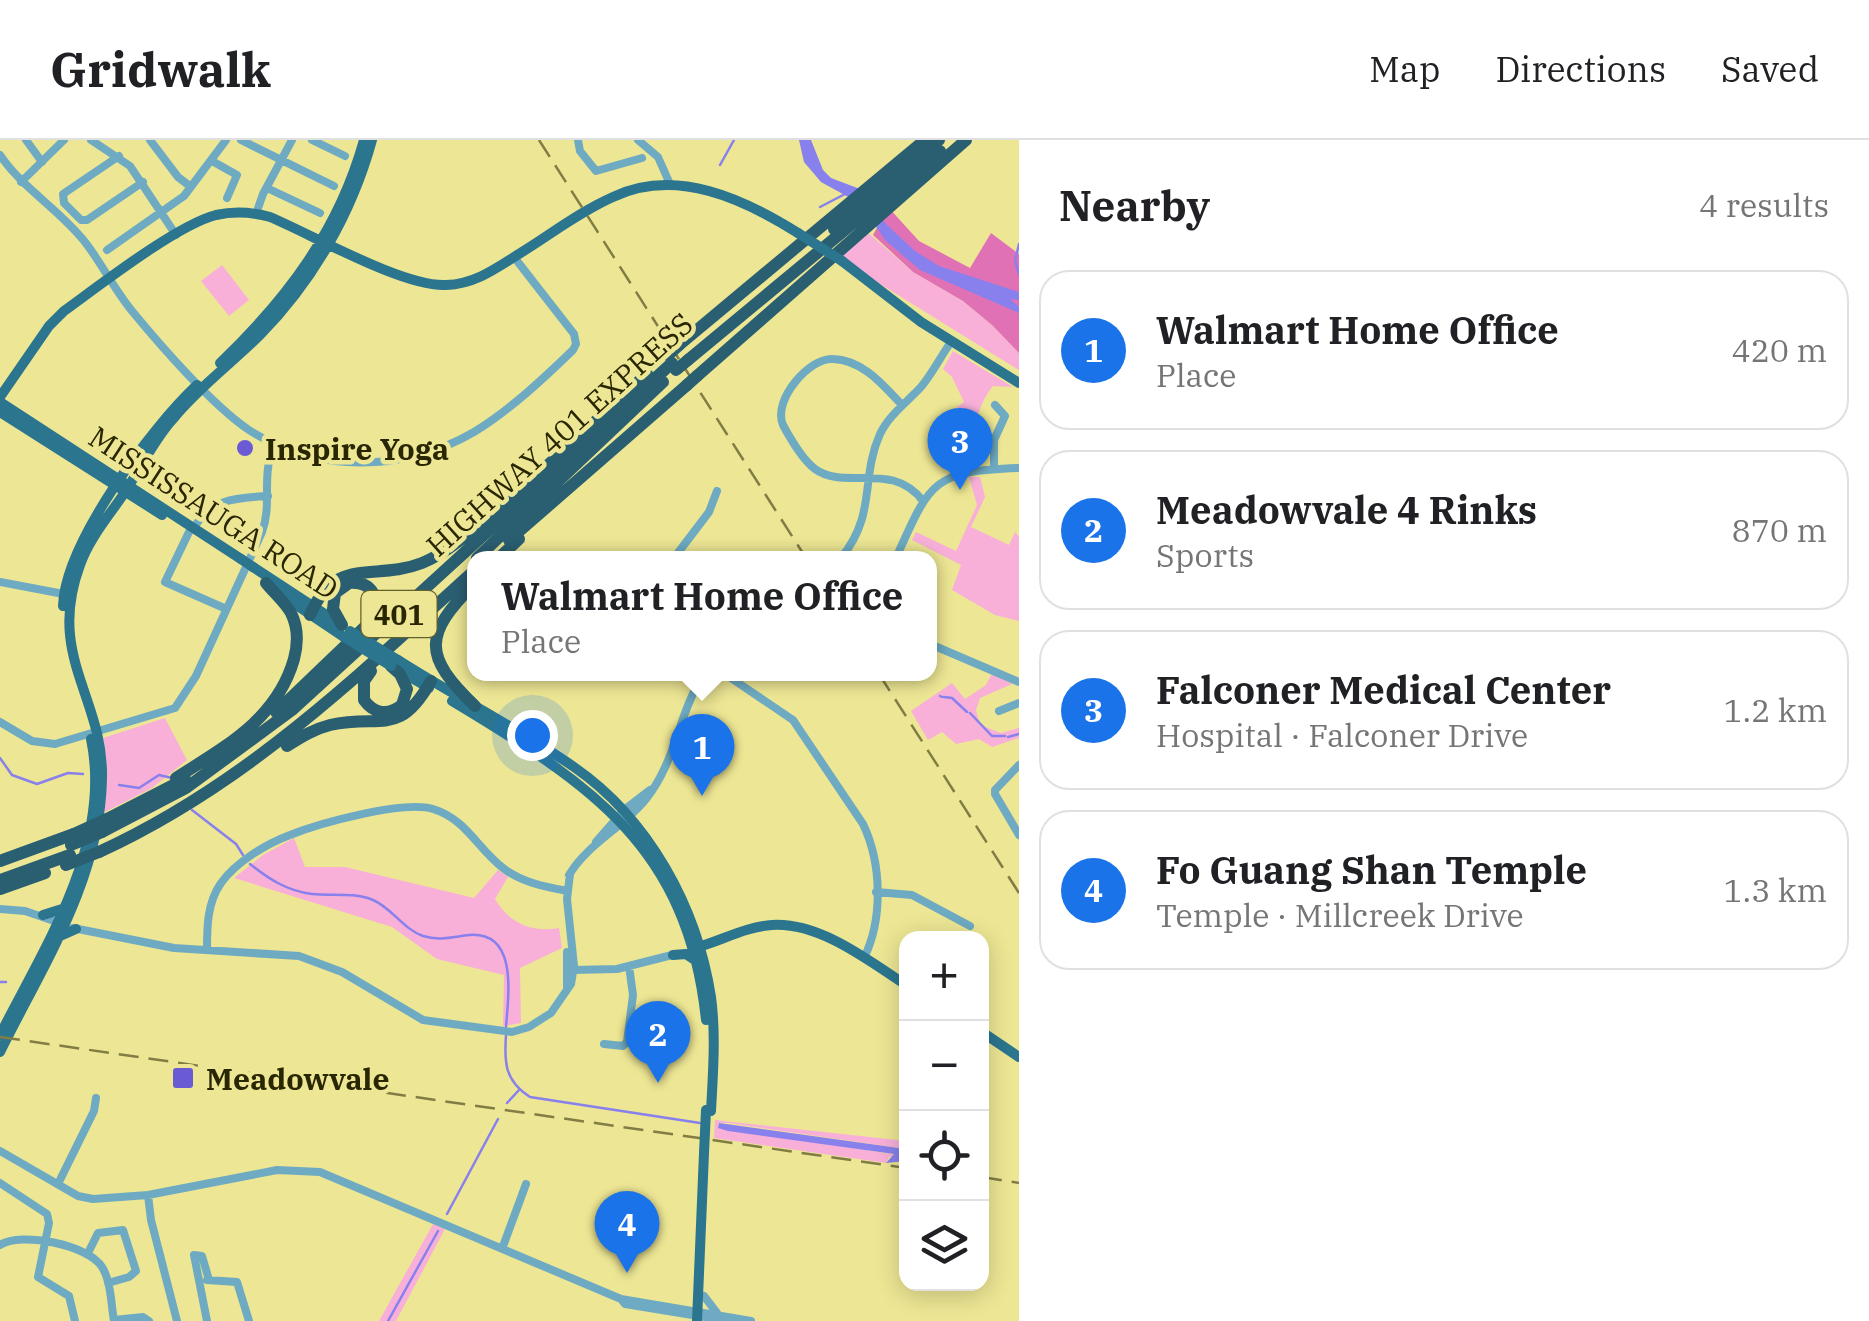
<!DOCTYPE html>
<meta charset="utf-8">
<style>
:root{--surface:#fff;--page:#f2f2f2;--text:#202124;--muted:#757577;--line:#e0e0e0;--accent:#1a73e8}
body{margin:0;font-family:"IBM Plex Serif",serif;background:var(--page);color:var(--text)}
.controls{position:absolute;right:30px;bottom:30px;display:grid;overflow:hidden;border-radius:20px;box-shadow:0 5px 25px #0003}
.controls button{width:90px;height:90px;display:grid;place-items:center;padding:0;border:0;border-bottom:2px solid var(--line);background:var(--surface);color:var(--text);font:50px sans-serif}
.you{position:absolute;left:532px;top:595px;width:35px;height:35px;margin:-25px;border:8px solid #fff;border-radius:50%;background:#1a73e8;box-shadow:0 0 0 15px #1a73e833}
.badge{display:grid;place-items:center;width:65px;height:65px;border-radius:50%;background:var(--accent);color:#fff;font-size:32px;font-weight:700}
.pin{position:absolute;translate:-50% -82px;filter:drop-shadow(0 2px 5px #0008)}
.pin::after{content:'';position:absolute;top:52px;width:35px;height:30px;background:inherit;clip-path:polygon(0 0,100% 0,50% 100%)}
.popup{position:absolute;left:467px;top:411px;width:470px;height:130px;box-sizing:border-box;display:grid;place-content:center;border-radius:20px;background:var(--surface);filter:drop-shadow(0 2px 8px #0005);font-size:32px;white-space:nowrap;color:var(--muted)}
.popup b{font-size:38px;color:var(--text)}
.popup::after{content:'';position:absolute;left:50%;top:100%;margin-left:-20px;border:20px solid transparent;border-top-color:var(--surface)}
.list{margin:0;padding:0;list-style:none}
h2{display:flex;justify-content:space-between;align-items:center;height:130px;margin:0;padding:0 40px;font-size:42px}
h2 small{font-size:32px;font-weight:400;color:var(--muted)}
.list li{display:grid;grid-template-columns:65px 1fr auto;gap:30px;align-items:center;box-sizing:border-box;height:160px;margin:0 20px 20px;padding:0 20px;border:2px solid var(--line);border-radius:30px}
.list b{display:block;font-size:38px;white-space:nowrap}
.list p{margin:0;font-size:32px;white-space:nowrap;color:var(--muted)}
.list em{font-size:32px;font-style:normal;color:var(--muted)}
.icon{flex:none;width:55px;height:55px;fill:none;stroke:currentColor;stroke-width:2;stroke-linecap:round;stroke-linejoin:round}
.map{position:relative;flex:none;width:1019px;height:1181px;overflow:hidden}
header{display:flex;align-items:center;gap:60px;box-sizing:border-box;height:140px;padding:0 50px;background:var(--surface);border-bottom:2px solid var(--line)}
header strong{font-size:48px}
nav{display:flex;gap:55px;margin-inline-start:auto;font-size:35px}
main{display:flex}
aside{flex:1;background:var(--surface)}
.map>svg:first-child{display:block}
.green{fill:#f8b0d9}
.forest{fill:#e171b5}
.water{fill:#8880ed}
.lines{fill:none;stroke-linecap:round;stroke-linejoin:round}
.stream{stroke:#8880ed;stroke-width:2.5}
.minor{stroke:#6eabc2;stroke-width:8}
.major{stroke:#2b758e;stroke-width:10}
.highway{stroke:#2a5f72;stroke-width:12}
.rail{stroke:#817d44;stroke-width:2.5;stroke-dasharray:20 10;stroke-linecap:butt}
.major-bridge{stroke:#2b758e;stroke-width:10}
.highway-bridge{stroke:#2a5f72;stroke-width:12}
.poi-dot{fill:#6a5bd4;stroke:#ede694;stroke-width:4}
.labels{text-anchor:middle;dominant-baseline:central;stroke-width:9;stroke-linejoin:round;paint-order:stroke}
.shield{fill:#ede694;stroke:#64602e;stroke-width:2.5}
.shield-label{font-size:28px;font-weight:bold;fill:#292603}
.street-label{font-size:30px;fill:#292603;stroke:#ede694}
.poi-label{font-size:30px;font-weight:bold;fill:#292603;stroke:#ede694;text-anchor:start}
</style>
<header>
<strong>Gridwalk</strong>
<nav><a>Map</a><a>Directions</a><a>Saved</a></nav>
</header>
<main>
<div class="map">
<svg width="1019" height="1181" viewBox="0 0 1019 1181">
<rect width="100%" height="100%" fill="#ede694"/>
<path class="green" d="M866 91 913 132 963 161 992 185 1019 213V230L835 116Z
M222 125 249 160 229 176 201 141Z
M953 211 1013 247 993 246C977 265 969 299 974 323L971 324 965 298 955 281 960 273 957 267 964 262 952 237 943 229Z
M969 337H980L985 357 971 387 1009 405 1015 392 1019 397V481L995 475 952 450 961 425 912 400 916 392 956 411 977 365Z
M992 533 1012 544 980 558 976 570 980 585 1001 593 1019 588V598L992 607 979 599 956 604 942 592 928 600 911 571 952 543 965 559 986 545Z
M165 578 187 620 152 648 103 673 107 625 103 598Z
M294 698 305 727H345L474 758 498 730 508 737 495 759C509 783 531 793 559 788L562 808 520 828 521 883 503 886 504 835 437 819 392 787 234 738 263 715Z
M715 980 897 1000 906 1002V1009L728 983H719L718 987 897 1015 889 1017 886 1023 714 998Z
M433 1084 445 1089 396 1181H379Z"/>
<path class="forest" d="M888 67 919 101 970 128 991 93 1019 114V213L992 185 963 161 913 132 873 95Z"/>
<path class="water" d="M799 0H811L823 30 831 38 860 49 886 84 915 111 939 126 1019 152V160L1010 159 1019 167V173L920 130 885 100 861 64 821 42 804 22Z
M719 983 906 1009V1021L886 1023 894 1014 728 991 718 988Z"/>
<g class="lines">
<path class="stream" d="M720 25 734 0
M820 67 845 54
M1019 104 1015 121 1019 134
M940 556 942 557
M944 557 952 558 967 572
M970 573 992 596H1005
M1008 597 1019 594
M0 618 12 635 37 644 68 633 83 634
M119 645 139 648 159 635 172 638
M192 670 236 704 243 715
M250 724C269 739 287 751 312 754 332 756 354 752 373 760 392 768 403 789 423 796 439 801 452 797 469 795 519 791 508 857 506 887
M0 842H6
M506 895C504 923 505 941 530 957L700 983
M507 963 519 950
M447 1074 498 979
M388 1181 438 1091"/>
<path class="minor" d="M26 0 42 22
M91 0 130 26 176 95
M150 0 178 37 191 47
M241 0 334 46
M312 0 345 16
M578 0 580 11 596 31 642 18
M638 0 658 17 670 44
M0 15C23 49 59 69 85 102 102 124 114 149 132 171 160 205 213 266 249 290 316 334 405 332 474 292 510 270 543 239 573 210L576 204 574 194 514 117
M119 16 63 54 64 63 81 80H87L143 42
M212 21 237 35 227 58
M21 42 64 0
M267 48 320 73
M256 74 263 54 292 0
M107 110 184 56 226 0
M902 265C883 245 863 220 833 219 810 217 772 260 783 285 790 298 803 320 815 329 845 351 892 320 923 361
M994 329V300L1005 276 995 265
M194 388C211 358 237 358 268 356
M189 392 165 442 224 468
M674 418 709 372 717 351
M841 418C877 374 860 339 880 294 889 275 907 262 921 247 932 234 941 216 951 202
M896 418C930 342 932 331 1019 328
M0 442 69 455
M930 504 1019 542
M725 534 793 580 863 684C882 724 883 779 864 818
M999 571 1019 563
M0 582 32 601 55 604 175 568 196 536 262 392C273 363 260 334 275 305
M1019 625 995 650V654L1019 695
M596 702 624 670 650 650
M569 735C588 703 623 688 646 659 677 620 678 573 704 534
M876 752 912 755 970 786
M0 769 25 771 60 783
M73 788 174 808 299 816 342 832 423 880 512 892 529 887 551 873 571 844 574 826 567 759 570 734
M207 810C207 787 207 763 221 743 236 722 266 704 290 695 320 683 404 660 433 669 466 679 477 708 503 728 521 742 545 747 568 751
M573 830 617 829 676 814
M567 847V812
M604 904 623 906 627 902 633 855 629 826
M0 1011 78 1056 93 1059 148 1055 277 1030 320 1032 621 1159 625 1164 729 1181
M0 1043 47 1074 49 1083 38 1137 69 1156 75 1181
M58 1044 94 971 96 958
M148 1055 151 1080 177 1181
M0 1105C20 1091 89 1105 102 1127 111 1141 111 1164 114 1181
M502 1109 526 1044
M88 1113 98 1093 123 1090 136 1131 129 1137 108 1143
M207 1140 237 1142 249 1181
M704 1156 717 1173
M621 1159 751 1181
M114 1180 143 1177 149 1181
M207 1181 194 1115 202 1116 209 1140"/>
<path class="major" d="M842 121 921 182 1019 243
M220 223C287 159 339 90 364 0
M0 257 49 186 64 171C100 145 177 85 216 75 234 71 252 72 270 77 313 95 403 147 446 145 476 144 498 127 522 112 551 94 581 71 613 57 676 27 744 59 798 93
M0 262 241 419
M0 272 162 375
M253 427 340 484
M283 456 344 497
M63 466C65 403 151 288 197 245
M398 520C456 557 518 588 574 627 649 679 697 767 711 857 716 894 713 933 711 971
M396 529 429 548
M452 561C590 644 688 706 706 880
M43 775 62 769
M58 797 76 789
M698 807C723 800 745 787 772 785 820 782 869 821 906 845
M673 815 686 814 695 820
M982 892 1019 917
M0 895C45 806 113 704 91 599
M0 912C43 825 100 740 102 639 104 557 46 517 80 425 89 399 108 377 123 355 140 330 153 301 173 279 198 248 232 223 260 195 313 141 352 73 372 0
M697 1181 704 1013"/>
<path class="highway" d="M834 89 939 0
M679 205 925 0
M688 220 940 11
M697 236 966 0
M496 373 647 234
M509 400 687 245
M477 418 663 242
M499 418 519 399
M474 444C423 495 423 516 475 566
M310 475C336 414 374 442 422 423 451 411 475 388 498 368
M371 531 364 541V560C374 574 388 576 402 565L407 549 400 534 391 526
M276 572 372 480C381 459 373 441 349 443L335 453 333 469 342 485
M287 606C301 597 314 589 330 585 381 573 398 599 431 541
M176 638C226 606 277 579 294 519 298 504 298 487 291 473 285 462 274 453 266 443
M107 679 185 639
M102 692 186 648 292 570 672 223
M99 712C247 644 355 538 474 431
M0 721 74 694
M0 740 70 715
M0 749 45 733"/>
<path class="rail" d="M539 0 806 418
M879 534 1019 753
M0 897 906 1028
M982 1037 1019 1043"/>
<path class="major-bridge" d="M798 93 842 121
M241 419 253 427
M350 491 398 520
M344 497 391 526
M704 1013 706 970"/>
<path class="highway-bridge" d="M668 215 679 205
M676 230 688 220
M687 245 697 236
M74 694 107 679
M71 705 102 692
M66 725 99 712"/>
</g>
<g class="poi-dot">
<circle cx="245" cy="308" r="10"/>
<rect x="171" y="926" width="24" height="24" rx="5"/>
</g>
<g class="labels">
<rect class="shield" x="361.5" y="451" width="75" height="46" rx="8"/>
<g class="shield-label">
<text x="399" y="474">401</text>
</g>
<g class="street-label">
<text transform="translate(559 294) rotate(-42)">HIGHWAY 401 EXPRESS</text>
<text transform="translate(214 372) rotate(33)">MISSISSAUGA ROAD</text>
</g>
<g class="poi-label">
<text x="265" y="308">Inspire Yoga</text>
<text x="206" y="938">Meadowvale</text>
</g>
</g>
</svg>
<div class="controls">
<button>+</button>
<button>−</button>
<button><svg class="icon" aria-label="locate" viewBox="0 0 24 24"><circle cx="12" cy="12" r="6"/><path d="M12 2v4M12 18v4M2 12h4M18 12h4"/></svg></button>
<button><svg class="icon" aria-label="layers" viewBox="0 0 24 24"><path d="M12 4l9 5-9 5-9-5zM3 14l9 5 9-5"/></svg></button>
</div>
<div class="you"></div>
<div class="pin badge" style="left:702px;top:656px">1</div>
<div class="popup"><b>Walmart Home Office</b>Place</div>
<div class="pin badge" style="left:658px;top:943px">2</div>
<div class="pin badge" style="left:960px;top:350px">3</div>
<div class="pin badge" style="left:627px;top:1133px">4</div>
</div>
<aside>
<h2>Nearby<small>4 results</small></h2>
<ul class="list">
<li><span class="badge">1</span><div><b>Walmart Home Office</b><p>Place</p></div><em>420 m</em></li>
<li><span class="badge">2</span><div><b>Meadowvale 4 Rinks</b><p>Sports</p></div><em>870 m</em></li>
<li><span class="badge">3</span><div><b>Falconer Medical Center</b><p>Hospital · Falconer Drive</p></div><em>1.2 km</em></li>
<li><span class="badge">4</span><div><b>Fo Guang Shan Temple</b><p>Temple · Millcreek Drive</p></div><em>1.3 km</em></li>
</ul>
</aside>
</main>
